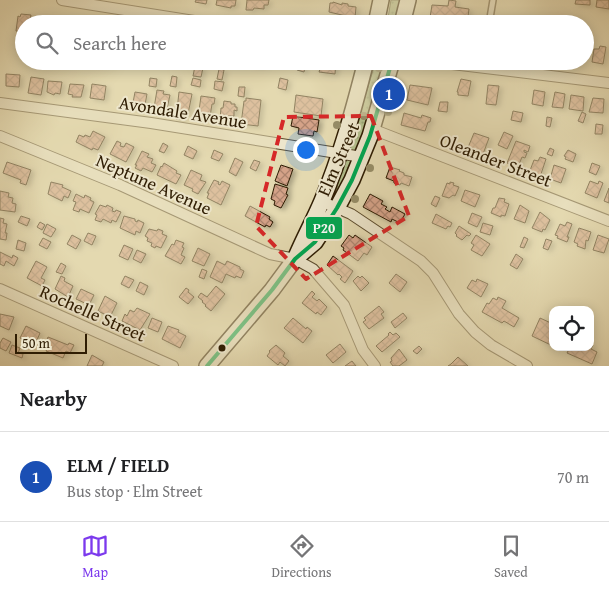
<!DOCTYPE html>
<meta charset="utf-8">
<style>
:root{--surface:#fff;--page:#f2f2f2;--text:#202124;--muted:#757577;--line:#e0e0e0;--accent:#7c3aed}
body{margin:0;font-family:"Gentium Book Plus",serif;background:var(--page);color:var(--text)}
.controls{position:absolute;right:15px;bottom:15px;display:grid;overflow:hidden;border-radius:10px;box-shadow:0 2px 12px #0003}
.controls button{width:45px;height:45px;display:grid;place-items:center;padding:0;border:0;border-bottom:1px solid var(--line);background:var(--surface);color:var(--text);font:25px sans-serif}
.scale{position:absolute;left:15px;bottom:12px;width:72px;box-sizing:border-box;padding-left:5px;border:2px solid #2f1d03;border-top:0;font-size:14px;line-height:18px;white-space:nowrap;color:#2f1d03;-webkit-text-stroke:4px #ede6cc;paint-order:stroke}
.you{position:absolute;left:305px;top:149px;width:18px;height:18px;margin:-12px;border:4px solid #fff;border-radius:50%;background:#1a73e8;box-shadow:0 0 0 8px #1a73e833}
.badge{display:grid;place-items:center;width:32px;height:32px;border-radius:50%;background:var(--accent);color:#fff;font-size:16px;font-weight:700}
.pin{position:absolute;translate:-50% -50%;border:2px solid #fff;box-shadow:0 1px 5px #0006}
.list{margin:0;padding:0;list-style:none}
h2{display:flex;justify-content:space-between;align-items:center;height:65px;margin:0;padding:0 20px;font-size:21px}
h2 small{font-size:16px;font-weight:400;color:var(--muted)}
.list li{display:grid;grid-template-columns:32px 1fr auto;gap:15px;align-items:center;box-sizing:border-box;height:90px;padding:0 20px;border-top:1px solid var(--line)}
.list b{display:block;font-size:19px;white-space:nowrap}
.list p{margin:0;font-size:16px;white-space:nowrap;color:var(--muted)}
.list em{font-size:16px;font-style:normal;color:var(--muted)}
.icon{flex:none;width:28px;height:28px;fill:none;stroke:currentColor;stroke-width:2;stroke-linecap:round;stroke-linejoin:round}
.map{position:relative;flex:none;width:609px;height:366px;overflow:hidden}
.search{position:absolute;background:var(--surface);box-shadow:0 2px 12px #0003;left:15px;right:15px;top:15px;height:55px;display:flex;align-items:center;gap:12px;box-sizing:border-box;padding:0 18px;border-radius:28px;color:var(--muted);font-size:19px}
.sheet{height:155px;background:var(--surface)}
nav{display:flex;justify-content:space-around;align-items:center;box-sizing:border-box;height:70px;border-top:1px solid var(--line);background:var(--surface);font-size:14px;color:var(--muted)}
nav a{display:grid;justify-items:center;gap:2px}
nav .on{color:var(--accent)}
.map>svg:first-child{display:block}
.green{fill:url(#green-dots);stroke:#716e48}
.building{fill:url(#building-cross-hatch);stroke:#2f1d03;filter:url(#shadow)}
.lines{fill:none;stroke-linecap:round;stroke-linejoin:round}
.service-casing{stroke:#5c4c2e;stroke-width:8}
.minor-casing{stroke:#5c4c2e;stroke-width:12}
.secondary-casing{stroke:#2f1d03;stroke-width:18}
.service{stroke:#ede6cc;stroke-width:5}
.minor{stroke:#ede6cc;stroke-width:10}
.secondary{stroke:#ede6cc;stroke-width:15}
.bus-1-casing{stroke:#ede6cc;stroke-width:8}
.bus-1{stroke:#00a651;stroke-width:4}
.tree{fill:#968d67}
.marked{fill:none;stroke:#d62828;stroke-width:4;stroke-dasharray:10 6;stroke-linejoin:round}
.bus-dot{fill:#2f1d03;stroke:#ede6cc;stroke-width:2}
.labels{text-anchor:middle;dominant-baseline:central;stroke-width:4;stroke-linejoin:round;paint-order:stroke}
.street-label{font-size:18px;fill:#2f1d03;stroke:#ede6cc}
.line-badge{stroke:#ede6cc;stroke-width:2}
.badge-label{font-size:14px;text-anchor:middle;font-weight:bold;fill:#fff}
</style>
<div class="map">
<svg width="609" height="366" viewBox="0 0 609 366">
<defs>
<pattern id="green-dots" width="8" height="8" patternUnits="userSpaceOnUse" patternTransform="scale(1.25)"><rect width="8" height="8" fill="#b3bf8c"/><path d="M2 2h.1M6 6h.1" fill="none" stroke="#9aa477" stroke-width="1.8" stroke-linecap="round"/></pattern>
<pattern id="building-cross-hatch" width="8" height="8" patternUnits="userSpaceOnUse" patternTransform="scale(1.25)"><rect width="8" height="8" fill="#d4a288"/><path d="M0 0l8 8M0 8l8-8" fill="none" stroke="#ac836d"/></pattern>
<filter id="shadow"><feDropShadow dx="3.5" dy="2" stdDeviation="2.5" flood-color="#0004"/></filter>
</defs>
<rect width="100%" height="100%" fill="#e4d9b0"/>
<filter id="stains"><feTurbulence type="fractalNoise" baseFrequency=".004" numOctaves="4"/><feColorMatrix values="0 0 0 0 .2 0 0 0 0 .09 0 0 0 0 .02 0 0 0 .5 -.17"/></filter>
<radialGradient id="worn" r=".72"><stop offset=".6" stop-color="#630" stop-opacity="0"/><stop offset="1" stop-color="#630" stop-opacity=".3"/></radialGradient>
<path class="green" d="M391 0H401L395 24H387Z
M376 61H385C375 102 357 161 334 196Z"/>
<path class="building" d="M196 0H207L206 4 195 2Z
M217 0H236L235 6H231V8L216 5Z
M247 0H269L268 5H264V9L254 8 253 10H246Z
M449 0 456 1 455 7 469 9 467 24H429L432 5 448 6Z
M576 0H590V5L575 4Z
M597 0H609V9L596 7Z
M333 2 342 5V3L348 4V6L356 7 355 18 329 12 330 3H333Z
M21 14 31 15 29 24H24V38L21 37 22 32 16 31 18 16 20 17Z
M40 17 51 19 50 24H39Z
M528 20 536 21V24H528Z
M18 41 24 42V51L17 50Z
M600 46 606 47 603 64 592 62 594 49H599Z
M252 61H266V64H262V66L252 65Z
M317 61H336L335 74 319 72 320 69H316Z
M195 66 203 68 201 77 193 76Z
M298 66 305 67 304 72 297 70Z
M219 69 224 70 222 80 217 79Z
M6 74 20 75 19 87 6 86Z
M172 76 177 77 176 87 170 86Z
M31 77 44 79 41 95 28 93Z
M150 78 157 79 156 87 149 86Z
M193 78 201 80 200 87 191 85Z
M280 78 288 80 286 90 278 88Z
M461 79 471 81 468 96 458 95V92H457Z
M48 81 62 82 60 94 55 93 54 95 47 92Z
M215 81 224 82 222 91 214 89Z
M70 84 84 85 81 97H72L73 95 68 94Z
M92 84 106 86 104 100 90 98Z
M410 85 432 88 428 105 407 100Z
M488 85 499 86 496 105 486 104Z
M239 87H245L244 97 238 96Z
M157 90 164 91 163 94 170 95 166 113 155 111V109L154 108Z
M534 90 545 92 543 106 532 104Z
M135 92 147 94 144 110 132 108Z
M179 92 192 94 188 114 183 113V119H176Z
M555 92 565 94 563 108 552 107Z
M296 95 323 99 321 116 294 112Z
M571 95 584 97 583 111 569 109Z
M201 96 215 98 214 104H212L210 117 204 116V119L198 118Z
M246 98 261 100 258 126 241 124 244 101H246Z
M593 98 604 99 603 113 589 112Z
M224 101 231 102V104H235V107H237V111L234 110V116H228V120L220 119 221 108H223Z
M440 102H448L447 112 438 111Z
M513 111 523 113 521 122 511 120Z
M582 112 586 114 583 123 578 121Z
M404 113 421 118 422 115 431 118 430 122H428L425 131 401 125Z
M293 116 319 120 317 132 314 131 313 136 298 134 299 128 291 126Z
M547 117 552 118 550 127 546 126Z
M596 124 603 125 602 134H595Z
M93 131 105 137 98 150 93 148 92 150 76 142 79 135 84 137 85 135 90 137Z
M504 132 513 136 507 149 498 145Z
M474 133 489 138 483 154 473 150 472 152 467 150Z
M117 141 121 143 120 146 124 147 126 143 134 147 126 162 110 154Z
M516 141 530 146 528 152 524 150V152L527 153 525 158 522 157 518 167 507 163Z
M163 143 168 146 164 153 159 151Z
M188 146 197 151 193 159 184 155Z
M550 148 554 150 552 156 547 154Z
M214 150 223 154 219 161 211 158Z
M568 150 576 154 573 162 565 159 566 157 564 156Z
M142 151 149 154 147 157 153 159 151 163 156 165 152 172 143 168 141 171 135 168 137 165H135Z
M540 157 546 159 540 177 529 173 534 160 538 161Z
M235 158 243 162 236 176 229 172Z
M254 160 260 162 256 171 250 168Z
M7 162 31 170 26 185 20 183 21 180 3 173Z
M164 163 177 171 176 173 181 175 176 184 157 175 161 166 162 167Z
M592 163 600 166 596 175 589 172Z
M281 165 293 169 287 186 275 181Z
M554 165 566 169 561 183 550 179Z
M390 167 400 170 399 171 404 173V175L412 177 409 186 401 183 400 185 394 183V181L386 178Z
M191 170 202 175 200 180 206 182 198 194 192 191 193 189 184 185Z
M214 180 219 182 218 184 220 185 222 181 230 185 221 205 207 198 209 193H207Z
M590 181 598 184 599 181 603 183 597 198 585 193Z
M51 182 63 185 62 187 71 191 68 198 64 196 62 201 48 194Z
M450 182 454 183 453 185 459 187 455 196 453 195 449 198 442 196 447 183 450 184Z
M275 184 288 188 286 194 288 195 281 208 274 205 275 201 271 199Z
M609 188V203L604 201Z
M465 190 480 195 475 207 461 201Z
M0 191 9 193 8 197 13 198 12 203 16 204 15 212 0 210Z
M76 194 84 198 85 195 91 198 90 200 94 202 89 213 80 209 79 212 73 210 76 202 73 201Z
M370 194 383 201 381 204 387 207 385 209 390 212 392 207 405 214 400 223 392 219 391 222 363 207Z
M435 196 440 198 436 207 431 204Z
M499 198 505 199 504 202 509 204 505 216 501 215V217L491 213 493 208H495Z
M100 205 106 207 107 205 113 208 112 211 115 212 116 210 121 212 116 222 112 220 111 223 103 219 101 222 95 220 97 215 95 214Z
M520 205 529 211 525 223 514 219Z
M250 206 270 217 269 219 273 222 270 227 266 225 265 227 245 216Z
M540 212 550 220 545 230 543 229 542 232 532 228Z
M472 213 482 217 477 227 468 223Z
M436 214 452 223 450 227 448 226 446 229 432 223Z
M21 216 30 219 27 226 18 222Z
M124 216 135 219V221L137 222 138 220 144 223 140 233 136 231 135 235 120 228Z
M0 218 4 219 3 223 7 224 5 233H7L6 240 0 239Z
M40 222 45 225 42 230 37 227Z
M567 222 572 224 567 237H569L567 242 557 238 558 236 555 235 560 224 565 226Z
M483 223 493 226 490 235 480 232Z
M47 224 56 229 51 237 43 233Z
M459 226 471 234 469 236 467 235 462 240 456 236 457 235 455 233Z
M579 228 591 232 588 241 586 240 585 249 577 246 578 244 574 242Z
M149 229 157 231 158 229 163 231 162 234 167 236 161 248 156 246 155 248 151 246 152 243 147 241 148 238 145 236Z
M88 233 96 236 92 245 84 241Z
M72 235 81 240 76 249 67 244Z
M349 235 353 238 355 235 372 247 367 255 364 253 358 261 343 250 344 248 341 246Z
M476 235 490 244 482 256 471 250 474 245 471 243Z
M598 235 609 239 604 253 593 250Z
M524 237 528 239 524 248 520 247Z
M43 238 51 242 47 249 39 245Z
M546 239 552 241 548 250 543 248Z
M18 240 26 243 24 251 16 249Z
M176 240 184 243 182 247 184 248 181 255 185 257 181 264 165 256 172 244 174 245Z
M124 245 133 249 128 260 119 256Z
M198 248 210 254 204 266 192 261Z
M137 250 146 254 141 263 133 259Z
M0 252 12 258 13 255 18 258 14 266 6 261 4 266 0 264Z
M516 254 523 259 517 269 510 265Z
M333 256 353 271 345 283 340 279 342 277 339 274 338 275 327 265Z
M36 261 47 267 41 278 45 280 42 286 27 278Z
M217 261 225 265 227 261 240 267V269L244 271 241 278 236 276 235 278 226 274 222 283 210 277Z
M61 263 66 266 62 274 56 272Z
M202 269 207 271 204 279 199 277Z
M396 274 407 282 400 292 389 283Z
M61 276 65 278 64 281 73 286 68 297 55 289Z
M125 276 134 280 129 288 121 284Z
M358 276 360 278 362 276 369 283 361 291 353 281Z
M477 279 488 284 481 297 467 288 472 280 476 282Z
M140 282 148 286 144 295 136 291Z
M216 286 225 294 211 311 205 306 206 305 202 302 203 301 198 297 201 293 207 297Z
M186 288 189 290 188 292 194 297 188 304 179 297Z
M81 289 94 295 89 305 76 299Z
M312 291 315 294 312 297 317 301 319 299 327 307 321 315 317 312 316 314 302 303Z
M105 296 117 303 110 317 98 311Z
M498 297 506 301 502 308 519 318 514 327 504 321 502 323 482 312 487 303 489 304 493 298 497 300Z
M379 306 384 312 381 314 384 318 369 329 363 322 366 320 364 318Z
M137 308 150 314 140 330 122 321 125 314 127 316 130 310 134 312Z
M403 313 407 318 395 328 391 322Z
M0 314 14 317 9 330 0 326Z
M152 318 162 322 158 332 148 328Z
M293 318 306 329 307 327 312 331 303 343 284 328Z
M540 318 553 324V346L532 336Z
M26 326 40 333 37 340 32 338 30 343 20 338Z
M168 326 179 330 178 332 186 336 180 348 162 339Z
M390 332 393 335 396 333 400 337 382 352 376 346 389 335 388 334Z
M48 337 68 345 69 343 74 345 70 353 66 351 63 358 46 351 50 343 46 342Z
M3 338 11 342 6 351 0 348V343Z
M340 344 346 352 333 363 326 355Z
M590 344 593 345 591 349 597 352 592 364 567 353 570 347H590Z
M12 345 20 348 18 353 23 354 22 358 9 353Z
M276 345 285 353 283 356 289 361 285 366 280 362 278 365 267 356 270 352 269 351Z
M419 346 422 349 417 354 413 351Z
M399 349 407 360 399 366H393L390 362 392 361 391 358Z
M92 355 104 362 102 366H87Z
M458 357 468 366H448L451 364Z
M352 361 356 366H345Z"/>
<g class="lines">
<g class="service-casing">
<path id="service" d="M489 24 493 0"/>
</g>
<g class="minor-casing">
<path id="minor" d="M62 0 213 24
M427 61 609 83
M0 103 151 123 362 157
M372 129 609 221
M0 136 120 185 270 254 295 259 313 269 344 305 363 350 375 366
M321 201 351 214 421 261 433 273 459 314 475 332 491 345 527 366
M0 289 173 366"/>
</g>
<g class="secondary-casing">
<path id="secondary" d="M376 24 381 0
M402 24 408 0
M296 257C304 238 314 220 322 201 341 156 354 108 366 61
M207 366 272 290 295 259 315 242 337 208 352 180 370 136 392 61"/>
</g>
<use href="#service" class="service"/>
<use href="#minor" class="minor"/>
<use href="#secondary" class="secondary"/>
<g class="bus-1-casing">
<path id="bus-1" d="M207 366 272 290 295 259 315 242 337 208 352 180 370 136 392 61"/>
</g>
<use href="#bus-1" class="bus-1"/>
</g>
<g class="tree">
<circle cx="379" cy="68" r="4"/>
<circle cx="388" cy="112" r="4"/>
<circle cx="364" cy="116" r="4"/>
<circle cx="337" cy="125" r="4"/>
<circle cx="370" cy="168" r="4"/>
<circle cx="355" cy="199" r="4"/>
</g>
<path d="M0 0H609V366H0ZM371 116 409 216 306 279 256 226 284 117Z" fill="#e4d9b0" fill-opacity=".55" fill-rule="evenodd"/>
<path class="marked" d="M371 116 409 216 306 279 256 226 284 117Z"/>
<circle class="bus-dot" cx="222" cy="348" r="4.5"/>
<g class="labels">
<g class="street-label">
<text transform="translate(183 112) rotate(9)">Avondale Avenue</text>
<text transform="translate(338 159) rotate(-66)">Elm Street</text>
<text transform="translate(496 160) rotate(21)">Oleander Street</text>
<text transform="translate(154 184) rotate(24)">Neptune Avenue</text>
<text transform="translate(93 313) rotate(24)">Rochelle Street</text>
</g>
</g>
<rect class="line-badge" x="305" y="216" width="38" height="24" rx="5" fill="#00a651"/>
<g class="badge-label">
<text x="324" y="233">P20</text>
</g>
<rect width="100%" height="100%" filter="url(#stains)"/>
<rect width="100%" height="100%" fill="url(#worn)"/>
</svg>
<div class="controls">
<button><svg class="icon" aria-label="locate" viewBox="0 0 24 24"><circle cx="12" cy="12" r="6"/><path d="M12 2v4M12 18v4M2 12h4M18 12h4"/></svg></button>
</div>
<div class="scale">50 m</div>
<div class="you"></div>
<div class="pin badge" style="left:389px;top:94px;background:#1a4fb4">1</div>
<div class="search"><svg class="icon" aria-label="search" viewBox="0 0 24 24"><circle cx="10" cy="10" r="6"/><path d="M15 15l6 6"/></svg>Search here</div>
</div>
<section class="sheet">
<h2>Nearby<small></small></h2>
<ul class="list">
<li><span class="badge" style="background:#1a4fb4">1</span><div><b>ELM / FIELD</b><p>Bus stop · Elm Street</p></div><em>70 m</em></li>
</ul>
</section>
<nav>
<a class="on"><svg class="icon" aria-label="map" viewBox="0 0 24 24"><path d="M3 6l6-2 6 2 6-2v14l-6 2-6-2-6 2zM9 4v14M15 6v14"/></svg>Map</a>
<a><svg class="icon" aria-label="directions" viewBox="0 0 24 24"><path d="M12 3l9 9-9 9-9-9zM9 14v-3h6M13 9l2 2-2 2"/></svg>Directions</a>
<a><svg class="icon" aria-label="saved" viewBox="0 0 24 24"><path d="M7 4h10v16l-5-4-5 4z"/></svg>Saved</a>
</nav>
